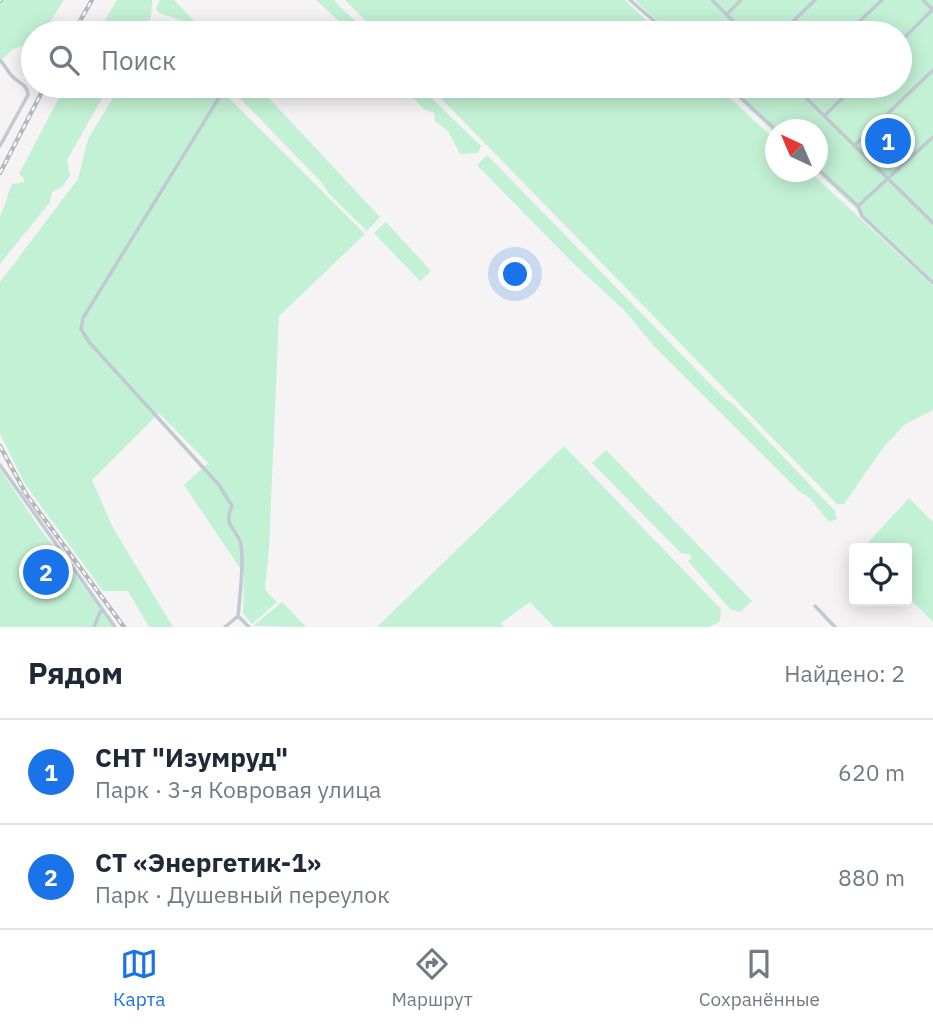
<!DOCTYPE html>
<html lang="ru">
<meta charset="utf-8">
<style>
:root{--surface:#fff;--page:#f6f6f7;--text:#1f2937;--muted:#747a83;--line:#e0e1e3;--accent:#1a73e8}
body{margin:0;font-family:"IBM Plex Sans",sans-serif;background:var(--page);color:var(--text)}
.controls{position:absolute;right:21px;bottom:21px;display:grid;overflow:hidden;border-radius:7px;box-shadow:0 4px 18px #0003}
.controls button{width:63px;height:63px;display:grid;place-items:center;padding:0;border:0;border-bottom:2px solid var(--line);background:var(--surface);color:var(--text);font:35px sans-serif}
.compass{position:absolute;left:765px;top:119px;width:63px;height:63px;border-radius:50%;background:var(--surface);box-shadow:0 4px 18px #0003;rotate:316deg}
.you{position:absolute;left:516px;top:275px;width:24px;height:24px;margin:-18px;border:5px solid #fff;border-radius:50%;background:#1a73e8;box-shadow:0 0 0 10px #1a73e833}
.badge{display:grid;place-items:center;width:46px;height:46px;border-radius:50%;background:var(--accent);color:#fff;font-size:23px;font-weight:700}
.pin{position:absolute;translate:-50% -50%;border:4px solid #fff;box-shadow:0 2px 7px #0006}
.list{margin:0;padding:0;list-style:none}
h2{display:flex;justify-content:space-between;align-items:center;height:91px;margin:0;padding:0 28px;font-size:30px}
h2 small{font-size:23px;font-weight:400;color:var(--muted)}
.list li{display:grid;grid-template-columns:46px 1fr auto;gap:21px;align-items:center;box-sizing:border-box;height:105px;padding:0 28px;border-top:2px solid var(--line)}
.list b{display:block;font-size:26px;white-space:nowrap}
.list p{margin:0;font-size:23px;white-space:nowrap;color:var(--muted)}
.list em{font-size:23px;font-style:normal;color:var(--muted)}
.icon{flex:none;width:38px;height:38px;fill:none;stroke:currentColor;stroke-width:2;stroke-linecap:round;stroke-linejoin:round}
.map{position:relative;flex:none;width:933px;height:627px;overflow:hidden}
.search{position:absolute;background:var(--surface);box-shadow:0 4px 18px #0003;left:21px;right:21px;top:21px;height:77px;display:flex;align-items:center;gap:18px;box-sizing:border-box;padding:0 24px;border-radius:38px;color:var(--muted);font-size:26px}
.sheet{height:301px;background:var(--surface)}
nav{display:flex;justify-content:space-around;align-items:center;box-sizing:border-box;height:98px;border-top:2px solid var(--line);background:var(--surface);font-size:19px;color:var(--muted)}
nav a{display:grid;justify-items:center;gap:4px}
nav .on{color:var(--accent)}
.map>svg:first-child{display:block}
.green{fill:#c3f1d5}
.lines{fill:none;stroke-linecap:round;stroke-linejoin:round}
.street{stroke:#c1cad2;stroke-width:3.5}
.rail-casing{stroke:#b5b8bd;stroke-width:4.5}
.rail{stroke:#fff;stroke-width:2;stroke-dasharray:5;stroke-linecap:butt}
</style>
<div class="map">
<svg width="933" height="627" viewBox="0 0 933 627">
<rect width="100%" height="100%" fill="#f5f3f3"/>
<path class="green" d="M0 0H64L43 33H33V43L13 49 0 61Z
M117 0H152L151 18 142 33H97Z
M160 0H174L199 26 159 13 156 8Z
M316 0H334C345 13 357 21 369 33H352Z
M345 0H625L660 33H378Z
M635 0H933V280L817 172 818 130H776L775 133 725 86H900V33H670Z
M72 86H109L67 160 70 175 63 186 52 192 50 202 0 264V217L12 184 24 182V178L19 174 63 90 74 92 77 90Z
M120 86H217L365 234 279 316 269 548 265 590 277 602 252 624 243 613 244 574 184 485 208 463 159 413 92 480 113 528 173 627H149L128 591H103L25 484 0 434V282L78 179 88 139Z
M228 86H255L266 95 380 217 367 231 329 194 322 183Z
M401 86H417L423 90 481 146 478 153 460 154 448 131 435 121 434 113 424 109Z
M429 86H717L775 140 776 172H810L933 286V410L904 425 883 448 844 504H837Z
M487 155 724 398 733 404 835 511 837 519 829 522 810 498 800 492 653 345 624 310 573 263 477 165Z
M386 222 431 271 420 281 374 233Z
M564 446 721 609 720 621 709 627H554L530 602 501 623 504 627H377Z
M606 450 752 601 740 612 730 609 688 561 692 558 689 554 681 553 592 463Z
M0 469 38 526 114 627H0Z
M909 498 933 522V622L907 596V548H863Z
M282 602 306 627 253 626Z"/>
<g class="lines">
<path class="street" d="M630 0 668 33
M712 0 745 33
M923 0 933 10
M727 14 741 0
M781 33 815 0
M847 33 882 0
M900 42 933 9
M0 60C5 65 7 71 12 76 19 84 27 83 28 95L0 146
M728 86 776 130
M794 86 933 223
M824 116 855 86
M855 145 933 70
M818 169 858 206 862 216 933 283
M858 206 933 137
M0 465 115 627
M815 606 835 627
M238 616 249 627
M94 627 100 612 103 610
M225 627 238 616C240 593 244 568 241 545 238 528 222 528 232 506L219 485 89 342 81 329 83 318 225 88"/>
<g class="rail-casing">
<path id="rail" d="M0 1 1 0
M73 33 92 0
M0 173 45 86
M0 446 26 494 124 627"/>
</g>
<use href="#rail" class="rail"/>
</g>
</svg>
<div class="controls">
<button><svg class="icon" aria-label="locate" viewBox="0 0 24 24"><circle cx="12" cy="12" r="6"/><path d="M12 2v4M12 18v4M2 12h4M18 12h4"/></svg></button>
</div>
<svg class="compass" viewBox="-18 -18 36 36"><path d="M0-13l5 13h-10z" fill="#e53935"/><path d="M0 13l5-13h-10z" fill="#747a83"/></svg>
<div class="you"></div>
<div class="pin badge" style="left:888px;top:141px">1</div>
<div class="pin badge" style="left:46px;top:572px">2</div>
<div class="search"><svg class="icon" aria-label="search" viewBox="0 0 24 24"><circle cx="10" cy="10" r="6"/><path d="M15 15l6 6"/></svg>Поиск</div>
</div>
<section class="sheet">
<h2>Рядом<small>Найдено: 2</small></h2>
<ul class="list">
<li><span class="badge">1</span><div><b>СНТ &quot;Изумруд&quot;</b><p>Парк · 3-я Ковровая улица</p></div><em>620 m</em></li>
<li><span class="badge">2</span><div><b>СТ «Энергетик-1»</b><p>Парк · Душевный переулок</p></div><em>880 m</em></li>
</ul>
</section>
<nav>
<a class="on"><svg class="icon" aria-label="map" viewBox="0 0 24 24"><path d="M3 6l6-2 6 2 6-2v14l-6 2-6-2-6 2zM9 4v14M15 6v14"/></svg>Карта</a>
<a><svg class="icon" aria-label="directions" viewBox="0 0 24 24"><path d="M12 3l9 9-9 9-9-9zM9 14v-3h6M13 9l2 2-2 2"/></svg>Маршрут</a>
<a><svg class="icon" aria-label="saved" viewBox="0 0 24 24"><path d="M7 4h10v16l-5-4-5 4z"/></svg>Сохранённые</a>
</nav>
